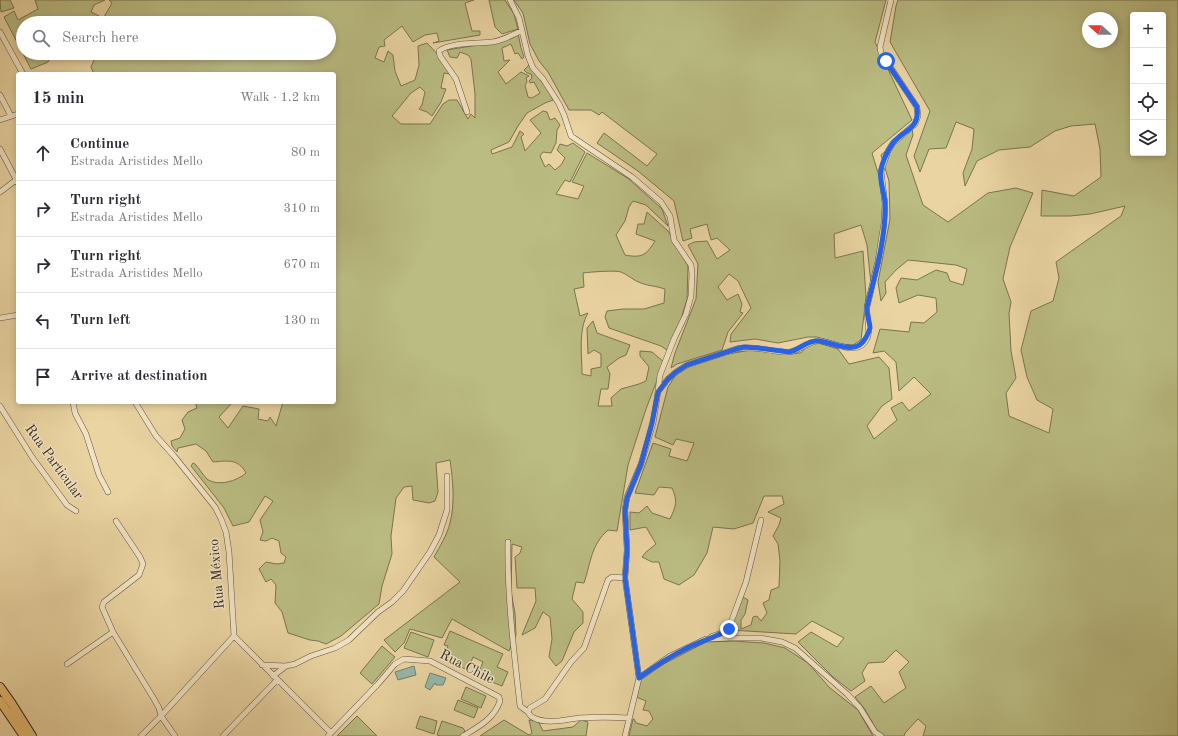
<!DOCTYPE html>
<meta charset="utf-8">
<style>
:root{--surface:#fff;--page:#f7f7f7;--text:#2b2b33;--muted:#7c7c81;--line:#e1e1e2}
body{margin:0;font-family:"Old Standard TT",serif;background:var(--page);color:var(--text)}
.controls{position:absolute;right:12px;top:12px;display:grid;overflow:hidden;border-radius:4px;box-shadow:0 2px 6px #0003}
.controls button{width:36px;height:36px;display:grid;place-items:center;padding:0;border:0;border-bottom:1px solid var(--line);background:var(--surface);color:var(--text);font:20px sans-serif}
.compass{position:absolute;left:1082px;top:12px;width:36px;height:36px;border-radius:50%;background:var(--surface);box-shadow:0 2px 6px #0003;rotate:291deg}
.stop{position:absolute;width:12px;height:12px;margin:-9px;border:3px solid #2563eb;border-radius:50%;background:#fff}
.stop.end{background:#2563eb;border-color:#fff;box-shadow:0 1px 4px #0008}
.list{margin:0;padding:0;list-style:none}
h2{display:flex;justify-content:space-between;align-items:center;height:52px;margin:0;padding:0 16px;font-size:17px}
h2 small{font-size:13px;font-weight:400;color:var(--muted)}
.list li{display:grid;grid-template-columns:26px 1fr auto;gap:12px;align-items:center;box-sizing:border-box;height:56px;padding:0 16px;border-top:1px solid var(--line)}
.list b{display:block;font-size:15px;white-space:nowrap}
.list p{margin:0;font-size:13px;white-space:nowrap;color:var(--muted)}
.list em{font-size:13px;font-style:normal;color:var(--muted)}
.icon{flex:none;width:22px;height:22px;fill:none;stroke:currentColor;stroke-width:2;stroke-linecap:round;stroke-linejoin:round}
.map{position:relative;flex:none;width:1178px;height:736px;overflow:hidden}
.search{position:absolute;background:var(--surface);box-shadow:0 2px 6px #0003;left:16px;top:16px;width:320px;height:44px;display:flex;align-items:center;gap:10px;box-sizing:border-box;padding:0 14px;border-radius:22px;color:var(--muted);font-size:15px}
.panel{position:absolute;background:var(--surface);box-shadow:0 2px 6px #0003;left:16px;top:72px;width:320px;height:332px;border-radius:4px}
.map>svg:first-child{display:block}
.green{fill:#babc82;stroke:#7a7452;fill-rule:evenodd}
.water{fill:#98b8a9;stroke:#728073}
.lines{fill:none;stroke-linecap:round;stroke-linejoin:round}
.minor-casing{stroke:#655543;stroke-width:6}
.primary-casing{stroke:#392b23;stroke-width:10}
.minor{stroke:#f1e3c3;stroke-width:5}
.primary{stroke:#e5ba71;stroke-width:8}
.route{stroke:#2563eb;stroke-width:5}
.labels{text-anchor:middle;dominant-baseline:central;stroke-width:3;stroke-linejoin:round;paint-order:stroke}
.street-label{font-size:14px;fill:#392b23;stroke:#f1e3c3}
</style>
<div class="map">
<svg width="1178" height="736" viewBox="0 0 1178 736">
<rect width="100%" height="100%" fill="#ead4a2"/>
<filter id="stains"><feTurbulence type="fractalNoise" baseFrequency=".005" numOctaves="4"/><feColorMatrix values="0 0 0 0 .2 0 0 0 0 .09 0 0 0 0 .02 0 0 0 .5 -.17"/></filter>
<radialGradient id="worn" r=".72"><stop offset=".6" stop-color="#630" stop-opacity="0"/><stop offset="1" stop-color="#630" stop-opacity=".3"/></radialGradient>
<path class="green" d="M0 0H10L14 8 1 12Z
M35 0H105L94 5 91 12 99 16 98 23H23V53H53L48 62 31 69 4 17 14 11 18 20 38 9Z
M109 0H474L465 3 472 31H480V35L433 43 439 41 437 33 425 35 413 42 402 26 384 40 385 46 379 47 375 58 384 62 388 51 393 55 395 71 401 86 415 80 419 65 418 46 427 43 442 59 450 74 444 73 441 88 446 89 441 102 432 116 427 112 419 109 422 105 425 92 420 87 411 93 392 116 401 124H430L443 104 449 100H457L468 119 471 114 475 118V94L471 59 468 55 460 52 457 58 450 57 447 50 490 43 518 33 521 48 524 57 522 59 518 53 515 54 511 44 502 48 504 61 510 60 498 72 506 84 521 72 529 76 526 78 527 82 525 85 528 97 532 98 540 93 534 82 530 83 529 81 532 78 531 74 527 73 524 70 529 65 546 87 553 100 545 103 527 113 518 126 509 142 491 150 492 154 512 147 520 131 524 134 521 137 525 151 541 133 530 120 543 111 547 112 550 120 555 118 560 125 557 130 556 143 551 153 543 152 540 156 545 167 549 164 555 170 561 165 565 158 557 150 560 144 567 146 573 143 585 152 570 182 565 180 556 194 578 199 584 186 572 182 587 153 629 179 662 209 668 226 646 205 633 201 629 207 625 221 616 235 625 255C641 258 646 256 655 241L636 234 638 224H644L647 212 668 231 688 266 687 299 675 340 670 352 661 346 609 328 605 317 607 311 623 309H644L664 303 665 289C657 286 648 286 641 283 634 281 627 274 621 272 616 270 590 272 583 273L584 287 574 289 580 316 588 313C578 330 582 355 582 374L591 376V369L601 367V354L594 350 588 354 587 328 593 321 597 333 630 345 626 355 619 358 607 367 610 374 608 389H601L598 406H612L611 398 621 389 639 384 646 381 649 367 640 356V351L652 352 664 362 646 409 628 465 617 531 608 530C591 545 591 562 584 583L576 582 572 599 583 612V623L574 632 562 661 556 666 549 657 552 639 550 617 543 612 535 628 522 635 536 601 535 588H517L515 557 520 553 522 547 512 544 511 592 515 613 516 635 509 651 452 619 442 638 410 629 404 643 395 652 384 640 460 582 434 557C440 546 447 535 450 523 455 504 453 480 450 460L436 463 438 492 435 501 429 503 413 500 412 486 404 487 396 498 391 536 392 554 382 586 379 604 341 636 326 644 318 641 310 640 288 633 282 612 275 603 276 585 271 579 266 582 259 569 266 562 277 564 284 563 286 557 281 553 279 541 272 538 266 541 260 540 263 532 260 520 273 501 265 496 249 522 233 526 224 508 191 466 193 463 195 464C199 468 203 475 207 479 218 487 237 481 246 473 238 458 227 461 213 462L206 451 196 444 178 448 177 452 172 446 171 441 180 438 185 429 182 420 188 412 197 408 195 402H233L219 417 228 428 243 406 259 409 258 419 268 421 270 417 276 426 283 402H334V74H94L91 67 94 60 91 53H329V23H102C104 15 108 11 112 3Z
M489 0H505L514 14 518 29 502 34 495 27Z
M514 0H886L875 42 912 120 872 153 882 186 884 220 871 284 867 245 861 225 834 234 835 258 863 251 866 297 861 340 853 345 841 344 817 337H808L778 343 755 339 730 342 731 334 751 308 738 281 729 274 718 287 727 300 738 294 742 304 740 312 743 313 728 332 722 350 677 364 671 368 675 353 696 299 698 264 688 245 694 242 707 241 717 259 730 250 717 238 711 240 707 224 690 229 692 238 683 241 674 201 638 171 597 143 604 133 647 166 657 154 602 112 599 115 591 110H569L548 72 539 61 530 44 523 13Z
M898 0H1178V736H923L926 726 918 719 905 733 904 736H883L878 732 864 708 855 697 871 686 884 703 906 688 899 672 909 662 896 650 884 662 868 663 862 673 865 681 851 691 833 677 798 642 811 632 837 647 844 638 812 621 796 634 730 630 743 597 748 600 745 614 741 620V629L751 625 753 617 757 616 761 621 767 613 763 603 769 600 771 590 779 587 780 561 778 544 773 536 779 525 781 518 768 512 784 504 782 496H764L753 523 734 529 713 527 707 553 694 575 679 585 664 579 659 562H652L642 557 646 552 656 544 646 527 630 530V512L639 513 647 506 652 513 670 519C676 506 678 501 672 488L659 487 654 495 635 493 653 443 671 449 669 456 687 461 694 443 676 439 673 445 655 437 668 387 679 370 722 355 757 349 777 354 801 353 810 342H815L838 349 849 364 879 357 889 368 892 399 882 406 867 426 874 439 897 420 891 408 902 402 909 411 931 394 914 377 899 391 896 362 884 351 873 353 880 329 909 332 911 322 924 323 937 312 936 298 918 295 899 303 896 288 901 278 917 280 936 270 947 273 950 281 963 285 967 269 956 265 908 260 896 270 885 282 886 293 881 301 878 282 890 219 889 181 881 155 912 128 913 135 906 155 923 205 948 222 988 193 1016 188 1033 193 1010 247 1003 279 1011 302 1009 313 1011 351 1016 378 1006 393 1009 416 1049 433 1053 409 1037 400 1027 377 1021 350 1031 311 1053 301 1059 278 1056 262 1121 216 1125 206 1090 214 1070 216H1041L1042 190 1074 196 1101 177 1100 149 1095 124 1071 126 1055 131 1030 147 999 150 977 161 965 186 963 173 972 149 974 129 956 122 946 148 929 149 920 172 914 156 930 111 890 42 896 6ZM1133 15H1163V153H1133ZM1088 18H1112V42H1088Z
M450 631 503 654 497 667 508 672 502 686 477 676 483 662 473 657 468 670 442 659 448 646 444 645Z
M411 632 434 640 428 657 404 648Z
M733 641 764 643 785 648 808 663 830 688 858 710 873 736H629L633 719H634L636 723 647 726 653 719 649 711 643 710 646 701 636 697 641 679 658 667 706 642Z
M382 646 395 657 372 684 360 673Z
M466 687 486 696 481 708 461 699Z
M458 700 478 708 474 718 454 710Z
M357 716 377 736H337Z
M420 716 437 721 434 734 416 728Z
M504 720 529 735 532 733 529 720 538 721 543 731 573 727 581 720 588 722 586 736H480Z
M442 721 463 728 465 731 460 736H441L437 735Z"/>
<path class="water" d="M414 666 416 675 398 680 395 672Z
M430 673 446 678 443 685H436L435 683 430 690 425 687Z"/>
<g class="lines">
<g class="minor-casing">
<path id="minor" d="M510 0 519 18 528 56 533 68 543 79 559 104 564 115 571 136 632 177 661 202 670 216 674 240 691 265 692 274 691 296 686 314 674 339 660 375 658 391
M0 32 23 74
M0 95 11 116
M467 112 456 79 440 56 439 51C450 42 477 44 492 42 502 41 512 35 521 31
M0 120 18 114
M0 149 18 183
M0 192 16 180
M0 318 18 315
M73 402 75 413 86 434 99 475 108 492
M135 402 156 436 174 456 215 507 221 519 226 532 229 552 234 636 331 733
M0 406 32 457 67 505 76 511
M116 521 140 557 143 564 139 575 104 602 102 607 113 632 154 699 159 708 161 716 175 736
M508 542C507 597 514 652 520 706L528 712
M625 578 612 577 608 580 584 648 571 662 545 699 530 708 528 712C529 714 531 717 534 718 545 724 566 720 578 718 595 717 612 717 629 718
M711 637C718 634 727 633 730 625L746 582 761 520
M67 664 113 632
M262 665 286 666 295 664 311 656 335 648 349 640 378 612 392 602 403 591 430 552 439 535 447 510V476
M273 676 286 666
M639 678 670 656 706 639 731 638H761L782 642 795 648 847 694 860 708 875 732 881 736
M141 736 161 716 234 636
M223 736 277 680
M328 736 378 684 395 664 404 659 430 661 499 697 500 701C494 719 478 727 463 736
M625 736 639 678 625 578 627 550 625 510 627 497 641 464 653 423 658 392 668 379 676 372 687 365 736 349C754 345 771 352 788 352 800 352 807 340 820 341 831 342 852 353 862 345 874 335 866 320 867 307L878 261 884 223 885 204 881 171 888 151 893 143 915 124 918 116 917 107 881 53 880 47 891 0"/>
</g>
<g class="primary-casing">
<path id="primary" d="M0 687 12 704 32 736
M0 701 24 736"/>
</g>
<use href="#minor" class="minor"/>
<use href="#primary" class="primary"/>
</g>
<g class="lines">
<path class="route" d="M729 629C721 635 700 642 689 647 671 656 655 666 639 678L625 578 627 550 625 510 627 498 641 464 652 423 658 392 668 379 676 372 687 365 736 349 744 347 758 348 789 352C799 350 806 341 817 341 832 341 855 357 865 339 867 336 869 332 870 328 870 322 866 314 867 307 875 274 886 239 885 204 885 194 879 181 881 171 882 162 888 150 893 143 905 129 920 129 917 107L886 61"/>
</g>
<g class="labels">
<g class="street-label">
<text transform="translate(54 462) rotate(54)">Rua Particular</text>
<text transform="translate(217 574) rotate(-95)">Rua México</text>
<text transform="translate(467 667) rotate(27)">Rua Chile</text>
</g>
</g>
<rect width="100%" height="100%" filter="url(#stains)"/>
<rect width="100%" height="100%" fill="url(#worn)"/>
</svg>
<div class="controls">
<button>+</button>
<button>−</button>
<button><svg class="icon" aria-label="locate" viewBox="0 0 24 24"><circle cx="12" cy="12" r="6"/><path d="M12 2v4M12 18v4M2 12h4M18 12h4"/></svg></button>
<button><svg class="icon" aria-label="layers" viewBox="0 0 24 24"><path d="M12 4l9 5-9 5-9-5zM3 14l9 5 9-5"/></svg></button>
</div>
<svg class="compass" viewBox="-18 -18 36 36"><path d="M0-13l5 13h-10z" fill="#e53935"/><path d="M0 13l5-13h-10z" fill="#7c7c81"/></svg>
<div class="stop" style="left:886px;top:61px"></div>
<div class="stop end" style="left:729px;top:629px"></div>
<div class="search"><svg class="icon" aria-label="search" viewBox="0 0 24 24"><circle cx="10" cy="10" r="6"/><path d="M15 15l6 6"/></svg>Search here</div>
<section class="panel">
<h2>15 min<small>Walk · 1.2 km</small></h2>
<ul class="list">
<li><svg class="icon" aria-label="ahead" viewBox="0 0 24 24"><path d="M12 20V5M6 11l6-6 6 6"/></svg><div><b>Continue</b><p>Estrada Aristides Mello</p></div><em>80 m</em></li>
<li><svg class="icon" aria-label="right" viewBox="0 0 24 24"><path d="M7 20v-9h11M14 6l5 5-5 5"/></svg><div><b>Turn right</b><p>Estrada Aristides Mello</p></div><em>310 m</em></li>
<li><svg class="icon" aria-label="right" viewBox="0 0 24 24"><path d="M7 20v-9h11M14 6l5 5-5 5"/></svg><div><b>Turn right</b><p>Estrada Aristides Mello</p></div><em>670 m</em></li>
<li><svg class="icon" aria-label="left" viewBox="0 0 24 24"><path d="M17 20v-9H6M10 6l-5 5 5 5"/></svg><div><b>Turn left</b></div><em>130 m</em></li>
<li><svg class="icon" aria-label="arrive" viewBox="0 0 24 24"><path d="M6 21V4h12l-3 4 3 4H6"/></svg><div><b>Arrive at destination</b></div></li>
</ul>
</section>
</div>
